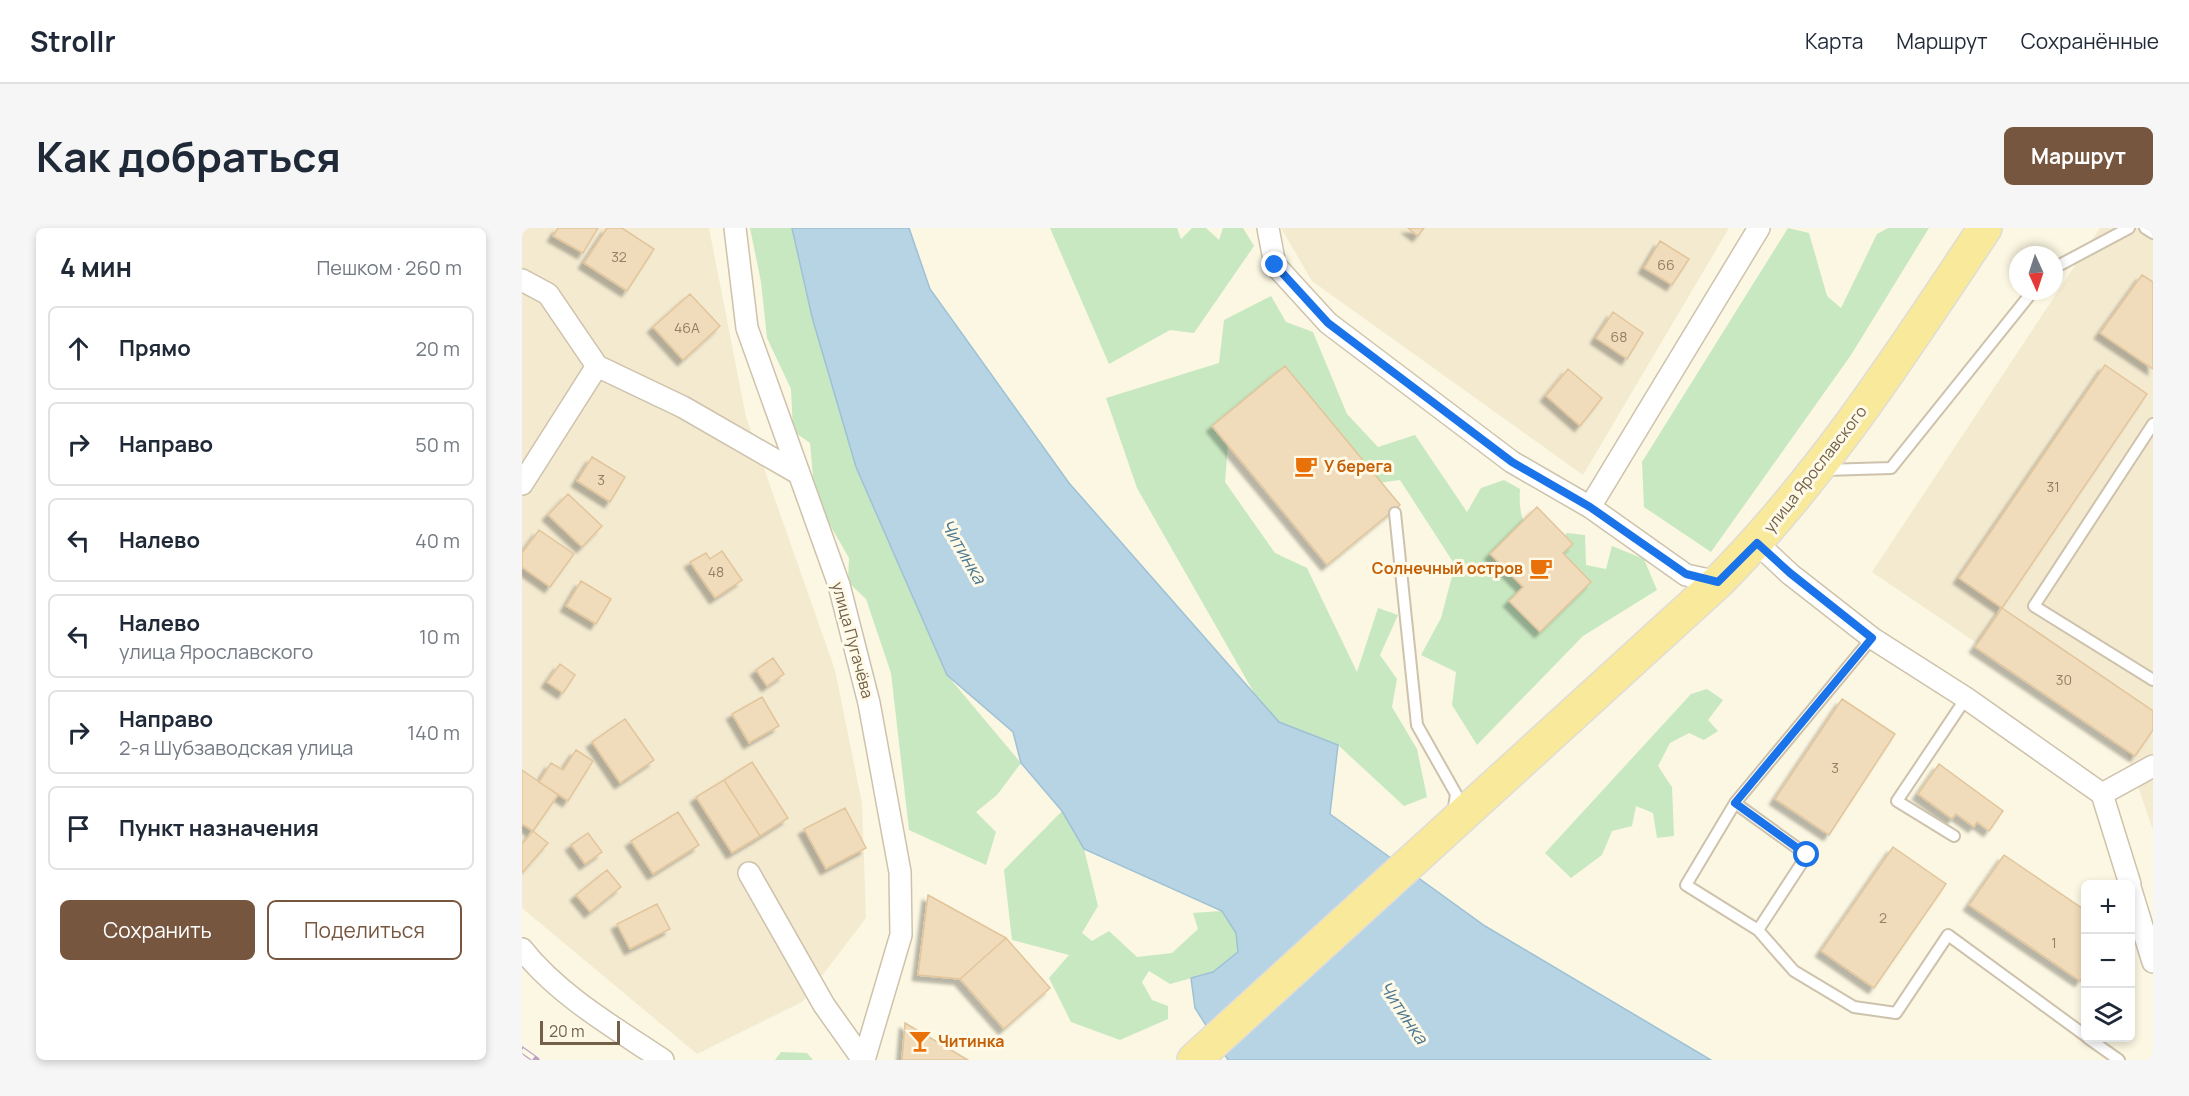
<!DOCTYPE html>
<html lang="ru">
<meta charset="utf-8">
<style>
:root{--surface:#fff;--page:#f6f6f7;--text:#1f2937;--muted:#747a83;--line:#e0e1e3;--accent:#77563f}
body{margin:0;font-family:Manrope,sans-serif;background:var(--page);color:var(--text)}
.controls{position:absolute;right:18px;bottom:18px;display:grid;overflow:hidden;border-radius:9px;box-shadow:0 3px 9px #0003}
.controls button{width:54px;height:54px;display:grid;place-items:center;padding:0;border:0;border-bottom:2px solid var(--line);background:var(--surface);color:var(--text);font:30px sans-serif}
.compass{position:absolute;left:1487px;top:18px;width:54px;height:54px;border-radius:50%;background:var(--surface);box-shadow:0 3px 9px #0003;rotate:177deg}
.scale{position:absolute;left:18px;bottom:15px;width:80px;box-sizing:border-box;padding-left:6px;border:3px solid #726049;border-top:0;font-size:16px;line-height:21px;white-space:nowrap;color:#726049;-webkit-text-stroke:4px #fffae7;paint-order:stroke}
.stop{position:absolute;width:18px;height:18px;margin:-14px;border:4px solid #1a73e8;border-radius:50%;background:#fff}
.stop.end{background:#1a73e8;border-color:#fff;box-shadow:0 2px 6px #0008}
.list{margin:0;padding:0;list-style:none}
h2{display:flex;justify-content:space-between;align-items:center;height:78px;margin:0;padding:0 24px;font-size:26px}
h2 small{font-size:20px;font-weight:400;color:var(--muted)}
.list li{display:grid;grid-template-columns:39px 1fr auto;gap:18px;align-items:center;box-sizing:border-box;height:84px;margin:0 12px 12px;padding:0 12px;border:2px solid var(--line);border-radius:9px}
.list b{display:block;font-size:22px;white-space:nowrap}
.list p{margin:0;font-size:20px;white-space:nowrap;color:var(--muted)}
.list em{font-size:20px;font-style:normal;color:var(--muted)}
.actions{display:flex;gap:12px;padding:18px 24px}
.actions a{flex:1;padding:14px 0;border:2px solid var(--accent);border-radius:9px;text-align:center;font-size:21px;color:var(--accent)}
.actions .main{background:var(--accent);color:#fff}
.icon{flex:none;width:33px;height:33px;fill:none;stroke:currentColor;stroke-width:2;stroke-linecap:round;stroke-linejoin:round}
.map{position:relative;flex:none;width:1631px;height:832px;overflow:hidden;border-radius:9px}
header{display:flex;align-items:center;gap:36px;box-sizing:border-box;height:84px;padding:0 30px;background:var(--surface);border-bottom:2px solid var(--line)}
header strong{font-size:28px}
nav{display:flex;gap:33px;margin-inline-start:auto;font-size:21px}
.intro{display:flex;align-items:center;justify-content:space-between;box-sizing:border-box;height:144px;padding:0 36px}
h1{margin:0;font-size:42px}
.button{padding:15px 27px;border-radius:9px;background:var(--accent);color:#fff;font-size:21px;font-weight:700}
main{display:flex;gap:36px;padding:0 36px}
aside{flex:1;background:var(--surface);border-radius:9px;box-shadow:0 3px 9px #0003}
.map>svg:first-child{display:block}
.residential{fill:#f3ead0}
.green{fill:#c8e8c1}
.water{fill:#b7d4e4;stroke:#9ec1d5;stroke-width:1.5}
.building{fill:#f0dbba;stroke:#e2c59b;stroke-width:1.5;filter:url(#shadow)}
.lines{fill:none;stroke-linecap:round;stroke-linejoin:round}
.service-casing{stroke:#cec2ac;stroke-width:14}
.minor-casing{stroke:#cec2ac;stroke-width:24}
.primary-casing{stroke:#e0dcd7;stroke-width:36}
.service{stroke:#fff;stroke-width:10}
.minor{stroke:#fff;stroke-width:21}
.primary{stroke:#f9e99b;stroke-width:33}
.rail-casing{stroke:#bba1c4;stroke-width:7}
.rail{stroke:#fffae7;stroke-width:4.5;stroke-dasharray:14;stroke-linecap:butt}
.route{stroke:#1a73e8;stroke-width:8}
.labels{text-anchor:middle;dominant-baseline:central;stroke-width:6;stroke-linejoin:round;paint-order:stroke}
.number-label{font-size:14px;fill:#927f65}
.food-label{font-size:16px;font-weight:bold;fill:#c56008;stroke:#fffae7;text-anchor:start}
.street-label{font-size:16px;fill:#726049;stroke:#fffae7}
.water-label{font-size:18px;font-style:italic;fill:#4a7792;stroke:#fffae7}
</style>
<header>
<strong>Strollr</strong>
<nav><a>Карта</a><a>Маршрут</a><a>Сохранённые</a></nav>
</header>
<div class="intro"><h1>Как добраться</h1><a class="button">Маршрут</a></div>
<main>
<aside>
<h2>4 мин<small>Пешком · 260 m</small></h2>
<ul class="list">
<li><svg class="icon" aria-label="ahead" viewBox="0 0 24 24"><path d="M12 20V5M6 11l6-6 6 6"/></svg><div><b>Прямо</b></div><em>20 m</em></li>
<li><svg class="icon" aria-label="right" viewBox="0 0 24 24"><path d="M7 20v-9h11M14 6l5 5-5 5"/></svg><div><b>Направо</b></div><em>50 m</em></li>
<li><svg class="icon" aria-label="left" viewBox="0 0 24 24"><path d="M17 20v-9H6M10 6l-5 5 5 5"/></svg><div><b>Налево</b></div><em>40 m</em></li>
<li><svg class="icon" aria-label="left" viewBox="0 0 24 24"><path d="M17 20v-9H6M10 6l-5 5 5 5"/></svg><div><b>Налево</b><p>улица Ярославского</p></div><em>10 m</em></li>
<li><svg class="icon" aria-label="right" viewBox="0 0 24 24"><path d="M7 20v-9h11M14 6l5 5-5 5"/></svg><div><b>Направо</b><p>2-я Шубзаводская улица</p></div><em>140 m</em></li>
<li><svg class="icon" aria-label="arrive" viewBox="0 0 24 24"><path d="M6 21V4h12l-3 4 3 4H6"/></svg><div><b>Пункт назначения</b></div></li>
</ul>
<div class="actions"><a class="main">Сохранить</a><a>Поделиться</a></div>
</aside>
<div class="map">
<svg width="1631" height="832" viewBox="0 0 1631 832">
<defs>
<filter id="shadow"><feDropShadow dx="-5.5" dy="5.5" stdDeviation="1.5" flood-color="#0004"/></filter>
</defs>
<rect width="100%" height="100%" fill="#fbf7e2"/>
<path class="residential" d="M0 0H187L224 189 313 442 340 575 344 690 280 774 175 826 0 680Z
M759 0H1207L1061 247 790 53Z
M1578 0H1631V602L1601 514 1350 344Z"/>
<path class="green" d="M228 0H270L290 89 334 239 425 447 499 535 475 567 454 584 474 604 464 637 387 602 369 445 344 371 326 354 327 330 293 271 288 215 271 203 269 161 245 110 239 54Z
M528 0H655L659 11 670 0H684L697 12 701 0H721L732 18 672 105 648 102 587 136Z
M1266 0 1287 5 1305 68 1319 80 1355 6 1366 0H1407L1329 127 1189 324 1122 279 1120 234Z
M749 68 764 94 791 104 825 186 856 219 893 207 945 284 959 260 982 252 998 261C996 294 1004 304 1032 320L1045 305 1063 307 1064 337 1084 341 1090 318 1122 331 1135 362 1061 408 955 517 930 477 934 444 899 427 919 390 933 337 878 252 848 256 708 191 703 254 753 325 785 340 835 444 856 380 876 387 858 427 875 451 870 479 895 521 905 569 882 578 816 517 747 491 615 260 584 170 697 135 702 92Z
M1185 461 1201 472 1186 492 1196 503 1182 512 1167 505 1148 515 1136 538 1150 559 1152 608 1135 610 1131 585 1114 578 1110 598 1090 603 1080 627 1049 650 1023 625 1169 466Z
M540 583 562 621 576 678 560 705 570 713 587 703 615 729 650 725 676 701 671 685 700 683 714 705 716 724 691 744 648 756 627 743 620 754 630 772 646 778V791L598 812 549 794 527 750 547 727 490 712 482 642Z
M259 824 285 825 291 832H253Z"/>
<path class="water" d="M270 0H387L408 61 547 255 757 494 816 517 808 586 963 698 1189 832H706L673 780 669 750 691 744 716 724 714 705 700 683 562 621 540 583 499 535 491 504 425 447 334 239 290 89Z"/>
<path class="building" d="M36 0H76L61 25 31 8Z
M85 0H100L132 21 105 63 62 35Z
M886 0H902L896 8Z
M1138 13 1167 31 1150 57 1122 40Z
M1620 47 1631 54V141L1578 105Z
M168 66 198 98 161 132 131 99Z
M1091 84 1121 105 1105 131 1074 110Z
M1583 137 1625 166 1480 380 1437 350Z
M763 138 878 277 805 337 690 198Z
M1046 141 1080 170 1058 198 1024 168Z
M70 229 103 249 88 274 55 253Z
M46 266 80 298 60 319 26 287Z
M1015 279 1051 316 1041 325 1069 354 1018 404 987 373 1001 359 968 326Z
M17 302 52 326 28 359 0 339V325Z
M200 323 220 352 193 370 168 334 184 325 188 331Z
M59 353 89 371 74 396 44 378Z
M1480 380 1631 483V502L1613 528 1453 419Z
M251 430 262 446 245 458 234 442Z
M38 436 53 447 41 465 25 454Z
M240 469 257 498 227 515 210 486Z
M1320 471 1373 506 1307 607 1253 571Z
M103 491 132 532 98 555 70 514Z
M54 522 71 533 46 573 17 554 29 535 41 542Z
M230 534 266 590 238 608 202 552Z
M1417 536 1481 583 1467 603 1455 594 1452 599 1434 586 1430 591 1396 566Z
M0 542 36 567 11 603 0 596Z
M202 552 238 608 210 625 174 569Z
M323 580 344 620 304 641 282 601Z
M156 584 177 617 131 646 109 613Z
M11 603 26 615 0 645V616Z
M66 605 80 624 63 636 49 617Z
M1371 619 1424 656 1352 760 1299 723Z
M1482 627 1564 683V745L1558 753 1447 677Z
M85 642 99 659 68 684 54 667Z
M406 667 484 710 438 751 396 747Z
M135 676 148 701 108 721 95 696Z
M484 710 528 760 482 801 438 751Z
M383 795 446 832H380Z"/>
<g class="lines">
<g class="service-casing">
<path id="service" d="M1623 0 1631 5
M1532 40 1607 0
M1631 196 1512 378 1631 452
M1302 242 1369 240 1511 63
M873 285 895 497 934 566 931 586
M1213 575 1164 657 1236 702 1285 627 1213 575 1350 410
M1432 608 1375 573 1444 470
M1236 702 1272 743 1332 779 1374 785 1426 707 1564 808
M1566 810 1597 832"/>
</g>
<g class="minor-casing">
<path id="minor" d="M213 0 225 100 317 357 347 475 378 644 379 707 342 832
M746 0 753 37 806 95 990 234 1068 279 1164 347 1196 354
M0 52 26 66 75 138 161 179 274 244
M0 256 75 138
M1068 279 1237 0
M1235 315 1268 346 1350 410 1444 470 1580 566 1608 656
M1580 566 1631 538
M227 645 302 777 341 832
M1608 659 1631 734
M0 721C36 767 93 800 141 832"/>
</g>
<g class="primary-casing">
<path id="primary" d="M672 832 1196 354C1301 248 1381 123 1463 0"/>
</g>
<use href="#service" class="service"/>
<use href="#minor" class="minor"/>
<use href="#primary" class="primary"/>
<g class="rail-casing">
<path id="rail" d="M0 822 14 832"/>
</g>
<use href="#rail" class="rail"/>
</g>
<g class="lines">
<path class="route" d="M753 37 806 95 990 234 1068 279 1164 346 1196 354 1235 315 1268 345 1350 410 1213 575 1285 627"/>
</g>
<defs>
<g id="cafe-bare" transform="scale(1.8)"><path d="M-5.5-4.5H6V0H3Q3 3.5 0 3.5H-2.5Q-5.5 3.5-5.5 0ZM3-3.2v2h1.7v-2ZM-6 4.5H4V6H-6Z" fill="#e8710a" stroke="#fffae7" stroke-width="2.5" paint-order="stroke"/></g>
<g id="bar-bare" transform="scale(1.8)"><path d="M-6-5H6L.8 .8V4.5H3.5V6h-7V4.5H-.8V.8Z" fill="#e8710a" stroke="#fffae7" stroke-width="2.5" paint-order="stroke"/></g>
</defs>
<g fill-rule="evenodd">
<use href="#cafe-bare" x="784" y="238"/>
<use href="#cafe-bare" x="1019" y="340"/>
<use href="#bar-bare" x="398" y="813"/>
</g>
<g class="labels">
<g class="number-label">
<text x="97" y="28">32</text>
<text x="1144" y="36">66</text>
<text x="165" y="99">46А</text>
<text x="1097" y="108">68</text>
<text x="79" y="251">3</text>
<text x="1531" y="258">31</text>
<text x="194" y="343">48</text>
<text x="1542" y="451">30</text>
<text x="1313" y="539">3</text>
<text x="1361" y="689">2</text>
<text x="1532" y="714">1</text>
</g>
<g class="food-label">
<text x="802" y="238">У берега</text>
<text x="1001" y="340" text-anchor="end">Солнечный остров</text>
<text x="416" y="813">Читинка</text>
</g>
<g class="street-label">
<text transform="translate(1293 241) rotate(-52)">улица Ярославского</text>
<text transform="translate(331 412) rotate(75)">улица Пугачёва</text>
</g>
<g class="water-label">
<text transform="translate(442 323) rotate(60)">Читинка</text>
<text transform="translate(882 784) rotate(56)">Читинка</text>
</g>
</g>
</svg>
<div class="controls">
<button>+</button>
<button>−</button>
<button><svg class="icon" aria-label="layers" viewBox="0 0 24 24"><path d="M12 4l9 5-9 5-9-5zM3 14l9 5 9-5"/></svg></button>
</div>
<svg class="compass" viewBox="-18 -18 36 36"><path d="M0-13l5 13h-10z" fill="#e53935"/><path d="M0 13l5-13h-10z" fill="#747a83"/></svg>
<div class="scale">20 m</div>
<div class="stop" style="left:1285px;top:627px"></div>
<div class="stop end" style="left:753px;top:37px"></div>
</div>
</main>
